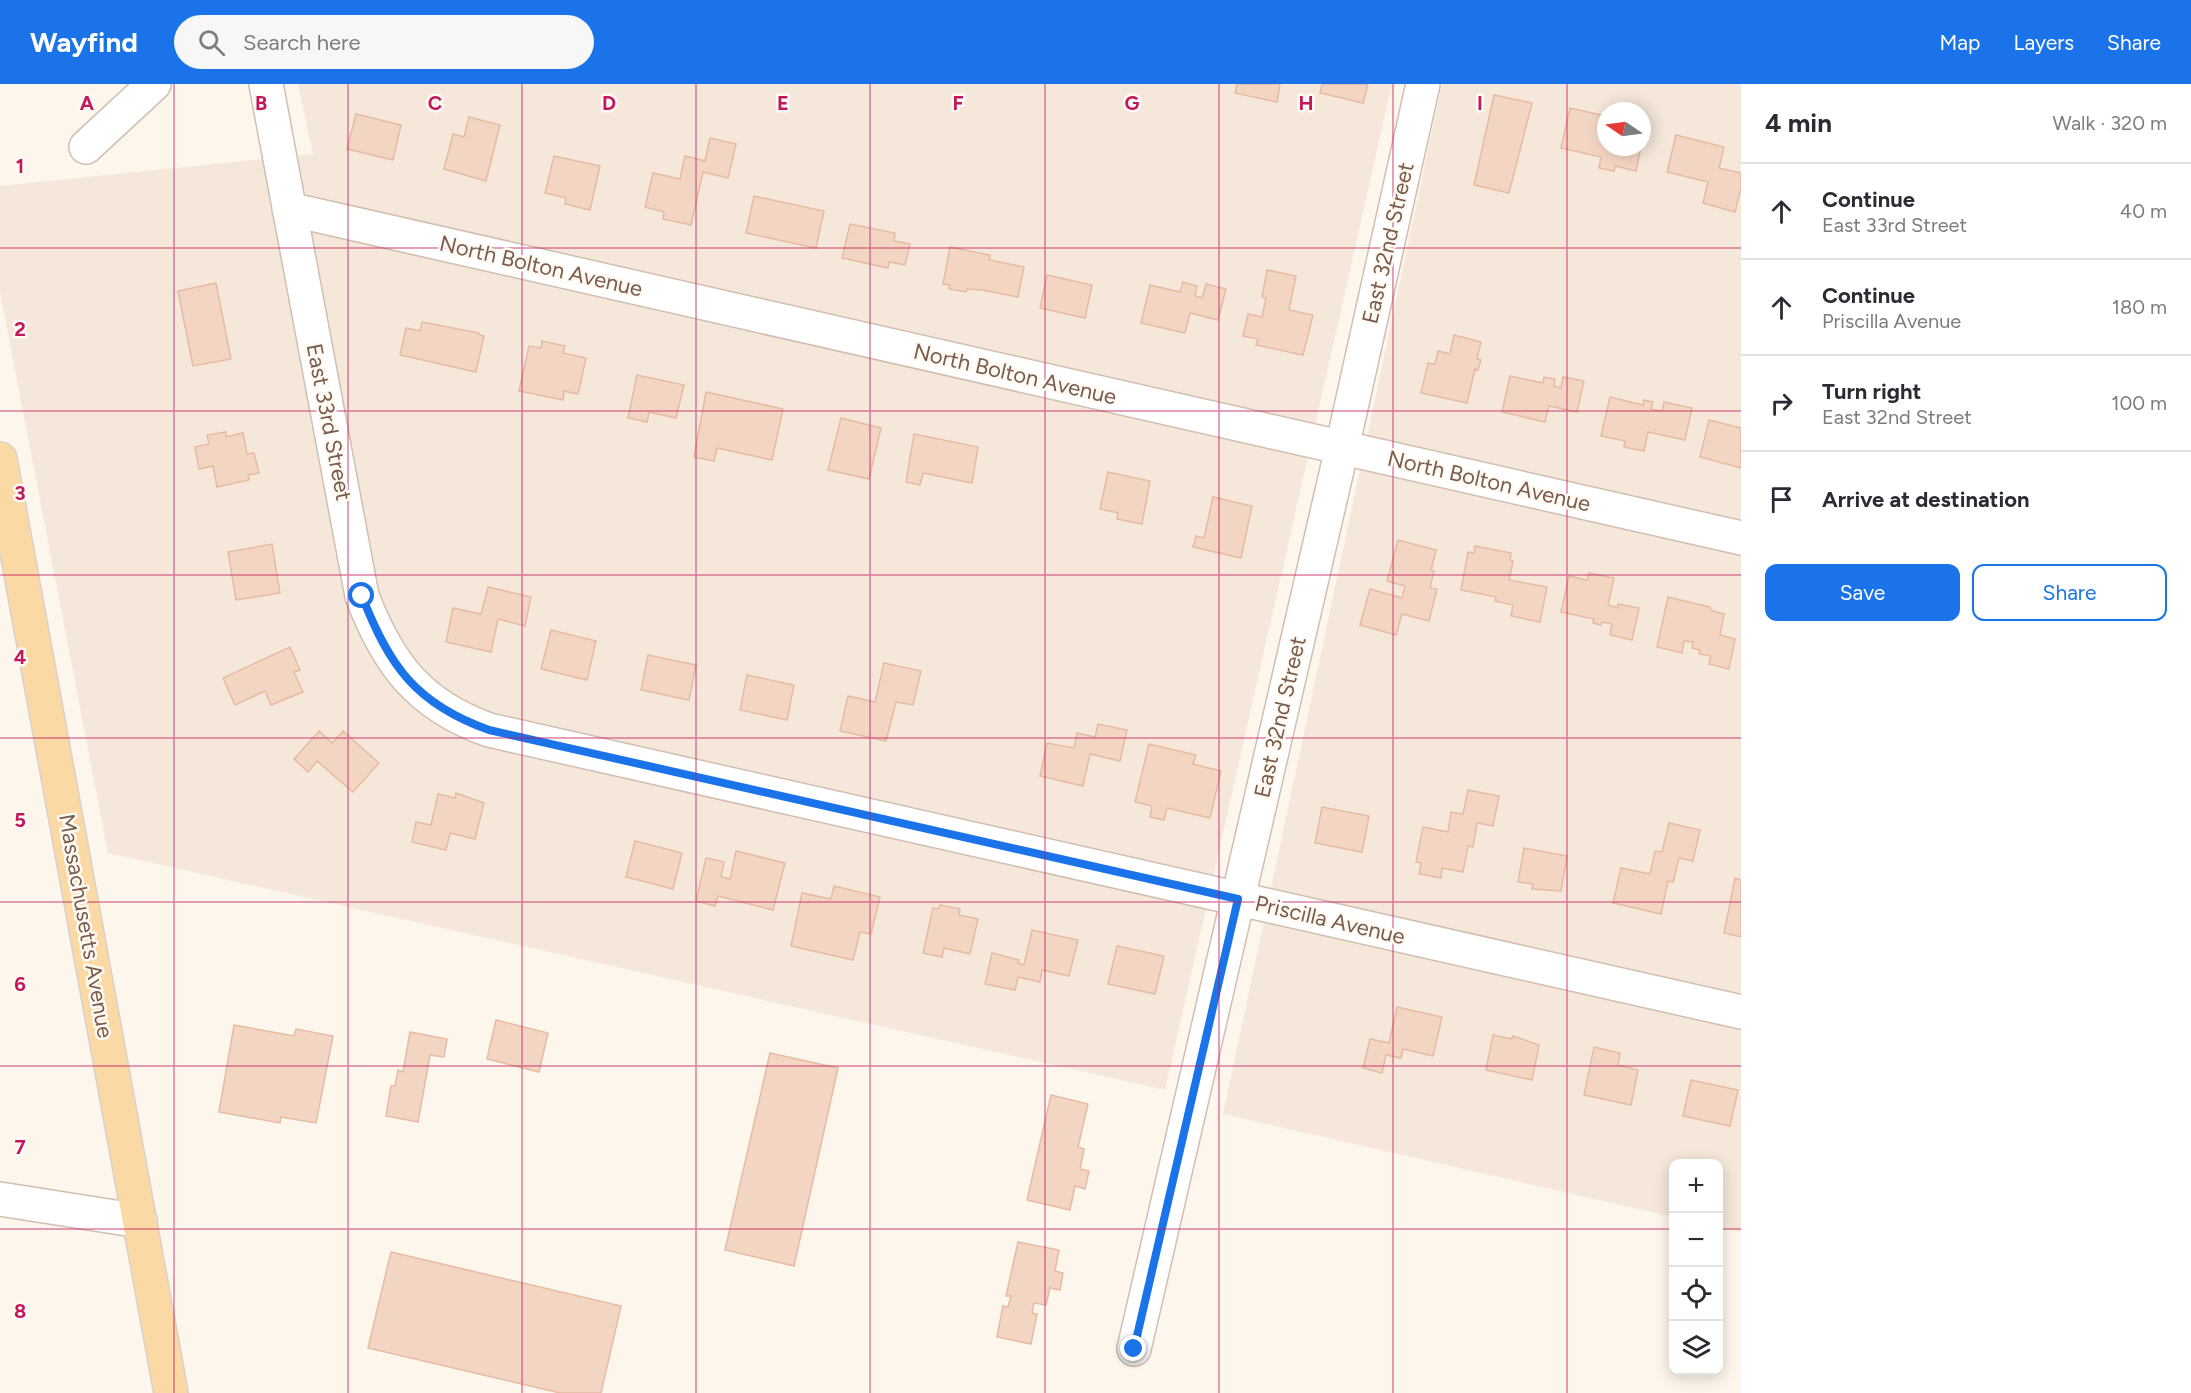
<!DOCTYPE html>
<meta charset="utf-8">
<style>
:root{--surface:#fff;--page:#f7f7f7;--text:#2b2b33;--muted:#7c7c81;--line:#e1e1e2;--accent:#1a73e8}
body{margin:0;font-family:Figtree,sans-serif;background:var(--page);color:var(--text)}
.controls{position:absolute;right:18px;bottom:18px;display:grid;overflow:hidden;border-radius:12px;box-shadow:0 3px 15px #0003}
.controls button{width:54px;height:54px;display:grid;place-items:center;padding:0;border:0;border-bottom:2px solid var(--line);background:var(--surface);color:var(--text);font:30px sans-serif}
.compass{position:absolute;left:1597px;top:18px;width:54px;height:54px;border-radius:50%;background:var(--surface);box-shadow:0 3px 15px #0003;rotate:283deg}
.stop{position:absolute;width:18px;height:18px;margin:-14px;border:4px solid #1a73e8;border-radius:50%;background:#fff}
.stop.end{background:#1a73e8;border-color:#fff;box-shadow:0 2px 6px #0008}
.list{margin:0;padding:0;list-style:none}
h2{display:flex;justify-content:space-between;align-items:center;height:78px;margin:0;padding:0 24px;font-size:26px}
h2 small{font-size:20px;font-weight:400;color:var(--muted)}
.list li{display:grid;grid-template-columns:39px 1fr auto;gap:18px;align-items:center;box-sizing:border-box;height:96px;padding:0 24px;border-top:2px solid var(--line)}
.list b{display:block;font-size:22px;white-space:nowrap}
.list p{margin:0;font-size:20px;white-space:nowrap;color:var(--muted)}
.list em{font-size:20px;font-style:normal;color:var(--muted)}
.actions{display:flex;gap:12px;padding:18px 24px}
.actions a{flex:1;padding:14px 0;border:2px solid var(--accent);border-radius:12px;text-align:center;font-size:21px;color:var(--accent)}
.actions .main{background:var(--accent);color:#fff}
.icon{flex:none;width:33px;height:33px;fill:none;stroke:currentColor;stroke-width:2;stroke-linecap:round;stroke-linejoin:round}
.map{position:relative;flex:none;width:1741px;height:1309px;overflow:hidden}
header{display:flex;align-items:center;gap:36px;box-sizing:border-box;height:84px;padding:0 30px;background:var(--accent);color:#fff}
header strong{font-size:28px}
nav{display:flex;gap:33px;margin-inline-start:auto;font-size:21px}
.search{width:420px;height:54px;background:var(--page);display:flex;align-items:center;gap:15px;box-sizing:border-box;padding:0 21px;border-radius:33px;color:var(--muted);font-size:22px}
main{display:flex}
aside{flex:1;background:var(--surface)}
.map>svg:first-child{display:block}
.residential{fill:#f5e8da;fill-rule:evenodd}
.building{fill:#f3d5c3;stroke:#e6bba3;stroke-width:1.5}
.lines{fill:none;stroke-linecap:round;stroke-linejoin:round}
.minor-casing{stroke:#d1beb0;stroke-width:36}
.major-casing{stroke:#dad1cd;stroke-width:36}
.minor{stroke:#fff;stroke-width:33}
.major{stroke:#fbd9a5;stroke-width:33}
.route{stroke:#1a73e8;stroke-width:8}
.grid{fill:none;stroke:#c2185b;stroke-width:1.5;stroke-opacity:0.55}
.labels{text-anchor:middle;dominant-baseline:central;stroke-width:5;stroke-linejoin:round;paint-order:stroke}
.street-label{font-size:22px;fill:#7a5c4d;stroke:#fffaf3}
.grid-label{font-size:20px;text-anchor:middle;font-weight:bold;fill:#c2185b;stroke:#fffaf3;stroke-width:5;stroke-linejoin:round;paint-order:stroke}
</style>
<header>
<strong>Wayfind</strong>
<div class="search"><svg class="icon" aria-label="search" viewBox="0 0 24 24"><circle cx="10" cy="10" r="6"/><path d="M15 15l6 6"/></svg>Search here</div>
<nav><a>Map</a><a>Layers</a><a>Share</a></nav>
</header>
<main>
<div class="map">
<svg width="1741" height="1309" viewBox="0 0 1741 1309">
<rect width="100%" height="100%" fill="#fdf6ec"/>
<path class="residential" d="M298 0H1392L1165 1006 108 769 0 208V102L313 70Z
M1442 0H1741V1148L1719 1143 1718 1080H1674L1673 1133 1223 1030ZM1606 27H1642V63H1606Z"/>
<path class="building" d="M1237 0H1280L1277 18 1235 9Z
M1322 0H1368L1363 19 1320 9Z
M1494 11 1532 19 1509 109 1474 101Z
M1570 24 1606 32V63H1641L1636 87 1615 82 1614 87 1599 84 1601 73 1561 64Z
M356 30 401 41 393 76 347 65Z
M469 33 500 41 486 97 444 85 453 50 464 53Z
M1676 51 1724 63 1719 84 1741 89V104L1735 128 1703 119 1708 98 1667 88Z
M710 54 736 60 728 94 703 88 691 141 663 135 664 128 645 123 653 89 680 95 685 72 705 77Z
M554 72 600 82 590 126 565 120 566 114 545 109Z
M754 112 824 127 816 164 746 149Z
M850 140 895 149 894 157 910 160 905 181 889 178 888 184 842 174Z
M950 163 990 171 989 176 1024 183 1018 213 982 206 967 205 966 208 949 205 950 201 943 200Z
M1267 186 1296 192 1289 226 1313 231 1303 271 1256 261 1258 255 1243 252 1248 230 1262 233 1266 214 1262 213Z
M1047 191 1092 201 1085 234 1040 224Z
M1183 198 1197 202 1195 212 1202 214 1206 200 1226 205 1218 236 1190 229 1185 249 1141 239 1150 201 1180 208Z
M216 199 231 275 193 282 178 207Z
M422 238 479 249V251L484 252 476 288 400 271 406 244 420 247Z
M1454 251 1481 258 1477 275 1481 276 1478 286 1475 285 1467 319 1421 309 1428 279 1435 280 1438 267 1450 270Z
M542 257 565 262 563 269 586 274 578 310 564 307 563 316 519 307 529 262 541 264Z
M637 291 684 301 676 334 649 328 647 338 628 334Z
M1510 292 1543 299 1544 293 1555 295 1554 302 1561 304 1563 293 1584 297 1577 328 1549 322 1545 338 1502 328Z
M706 308 783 325 772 376 717 364 714 377 694 373Z
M1610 313 1643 321 1644 316 1653 318 1651 325 1662 327 1664 318 1692 324 1685 356 1648 348 1644 367 1624 363 1625 357 1601 352Z
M841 334 881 344 869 395 828 386Z
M1709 336 1741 344V384L1700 373Z
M226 348V353L243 349 247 370 254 369 259 389 248 391 249 396 217 403 213 382 199 385 195 363 209 360 207 351Z
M914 350 978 363 972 399 923 389 920 401 906 398Z
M1108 388 1150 397 1142 440 1117 435 1118 429 1100 425Z
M1213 413 1252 422 1241 474 1193 463 1196 452 1204 454Z
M1398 456 1436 466 1431 486 1434 487 1430 504 1437 505 1429 537 1402 530 1396 551 1360 541 1370 505 1402 514 1405 502 1387 497Z
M272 460 280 509 236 516 228 468Z
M1475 462 1511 469 1510 476 1513 477 1509 496 1547 503 1540 538 1511 532 1513 521 1495 517 1496 513 1461 506 1468 468 1474 469Z
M1589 489 1614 494 1608 521 1618 524V520L1639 524 1632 556 1610 551 1612 540 1602 538 1601 541 1593 539 1594 535 1561 528 1569 492 1587 496Z
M488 503 531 513 525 542 498 535 491 568 446 558 453 524 481 530Z
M1668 513 1710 523V526L1724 530 1720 551 1735 555 1729 585 1709 580 1711 572 1699 570 1700 566 1692 564 1693 558 1684 557 1682 569 1657 563Z
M551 546 596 557 587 596 541 585Z
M290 563 300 586 294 588 303 608 271 621 265 607 235 621 223 594Z
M648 571 696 581 689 616 641 606Z
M884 579 921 587 913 621 896 618 886 657 840 647 848 612 875 618Z
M747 591 794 601 787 636 740 626Z
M1098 640 1127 646 1120 677 1090 670 1083 702 1040 692 1047 659 1074 664 1077 649 1095 653Z
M319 647 332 659 343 647 379 679 353 708 317 677 308 688 294 675Z
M1149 660 1196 671 1193 680 1221 687 1210 734 1167 724 1164 736 1150 733 1152 722 1135 718Z
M1468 706 1499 712 1493 742 1477 739 1473 763 1468 762 1463 788 1442 784 1441 794 1419 790 1421 779 1416 778 1423 743 1448 748 1451 728 1463 730Z
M456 709 484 719 475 755 450 749 446 766 412 758 416 738 431 741 438 710 455 714Z
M1322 723 1369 732 1362 768 1315 759Z
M1669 739 1700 746 1693 777 1679 774 1673 798 1668 797 1661 830 1613 819 1621 784 1650 790 1655 767 1662 768Z
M635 757 682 769 673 805 626 793Z
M1524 764 1567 772 1561 807 1532 805 1533 800 1518 798Z
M736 767 785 779 773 826 718 812 715 822 696 817 706 774 724 778 721 793 730 795Z
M1735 794 1741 796V853L1724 849Z
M834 802 880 813 871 850 860 848 853 876 791 862 802 809 831 815Z
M940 821 960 825 959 831 978 835 970 870 944 864 942 873 923 869 933 824 939 825Z
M1032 846 1078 856 1069 892 1042 886 1040 898 1018 893 1015 906 985 900 992 869 1019 876 1018 879 1024 881Z
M1117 862 1164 872 1155 910 1108 900Z
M1397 923 1442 933 1433 972 1403 965 1401 974 1386 971 1382 989 1363 984 1370 955 1389 959Z
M496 936 548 949 539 988 487 975Z
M234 941 294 952 296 945 333 952 316 1039 281 1033 280 1039 219 1028Z
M410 948 447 955 444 973 430 971 418 1038 386 1032 391 1002H395L398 986 403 988Z
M1493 951 1512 955 1513 952 1539 961 1532 996 1486 986Z
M1594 963 1620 969 1618 981 1638 986 1631 1021 1584 1011Z
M770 969 838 984 794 1182 725 1166Z
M1691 996 1738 1006 1730 1042 1683 1032Z
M1051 1011 1088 1020 1078 1063 1084 1065 1080 1085 1089 1087 1085 1105 1075 1102 1070 1126 1027 1116Z
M1018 1158 1059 1166 1055 1187 1063 1189 1060 1206 1050 1204 1046 1221 1034 1219 1032 1229 1037 1230 1031 1260 997 1253 1003 1222 1008 1223 1011 1212H1006Z
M391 1168 621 1222 601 1309H560L368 1264Z"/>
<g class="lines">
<g class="minor-casing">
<path id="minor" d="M266 0 362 512C388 580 419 621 489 646L1741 928
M86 63 154 0
M289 125 1741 454
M0 1115 140 1137
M1134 1265 1342 364 1423 0"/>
</g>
<g class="major-casing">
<path id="major" d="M0 375 171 1309"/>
</g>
<use href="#minor" class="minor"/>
<use href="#major" class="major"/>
</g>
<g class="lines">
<path class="route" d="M362 512C389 582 416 620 489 646L1238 815 1134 1265"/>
</g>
<path class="grid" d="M174 0V1309M348 0V1309M522 0V1309M696 0V1309M870 0V1309M1045 0V1309M1219 0V1309M1393 0V1309M1567 0V1309M0 164H1741M0 327H1741M0 491H1741M0 654H1741M0 818H1741M0 982H1741M0 1145H1674M1718 1145H1741"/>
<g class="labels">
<g class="street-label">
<text transform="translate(1388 159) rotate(-77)">East 32nd Street</text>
<text transform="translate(541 182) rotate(13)">North Bolton Avenue</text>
<text transform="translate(1015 290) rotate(13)">North Bolton Avenue</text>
<text transform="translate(329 338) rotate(79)">East 33rd Street</text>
<text transform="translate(1489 397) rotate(13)">North Bolton Avenue</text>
<text transform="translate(1280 633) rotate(-77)">East 32nd Street</text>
<text transform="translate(1330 836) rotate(13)">Priscilla Avenue</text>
<text transform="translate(86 842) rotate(80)">Massachusetts Avenue</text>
</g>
</g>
<g class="grid-label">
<text x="87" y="26">A</text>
<text x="261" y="26">B</text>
<text x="435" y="26">C</text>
<text x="609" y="26">D</text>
<text x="783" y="26">E</text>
<text x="958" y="26">F</text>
<text x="1132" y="26">G</text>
<text x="1306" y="26">H</text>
<text x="1480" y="26">I</text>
<text x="20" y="89">1</text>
<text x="20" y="252">2</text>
<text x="20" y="416">3</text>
<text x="20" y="580">4</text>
<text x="20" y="743">5</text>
<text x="20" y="907">6</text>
<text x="20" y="1070">7</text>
<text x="20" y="1234">8</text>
</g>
</svg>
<div class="controls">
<button>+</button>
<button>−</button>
<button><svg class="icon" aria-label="locate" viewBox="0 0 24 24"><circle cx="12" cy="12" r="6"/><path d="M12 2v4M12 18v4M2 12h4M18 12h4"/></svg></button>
<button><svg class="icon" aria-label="layers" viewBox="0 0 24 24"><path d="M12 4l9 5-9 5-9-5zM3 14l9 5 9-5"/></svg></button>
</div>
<svg class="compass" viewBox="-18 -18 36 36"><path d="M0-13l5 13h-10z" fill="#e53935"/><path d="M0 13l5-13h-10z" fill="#7c7c81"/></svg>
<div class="stop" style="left:362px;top:512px"></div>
<div class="stop end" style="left:1134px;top:1265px"></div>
</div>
<aside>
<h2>4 min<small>Walk · 320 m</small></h2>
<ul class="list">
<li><svg class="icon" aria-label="ahead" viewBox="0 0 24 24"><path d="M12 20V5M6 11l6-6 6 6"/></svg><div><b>Continue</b><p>East 33rd Street</p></div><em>40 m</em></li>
<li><svg class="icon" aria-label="ahead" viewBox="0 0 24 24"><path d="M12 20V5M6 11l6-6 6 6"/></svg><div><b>Continue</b><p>Priscilla Avenue</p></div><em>180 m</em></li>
<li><svg class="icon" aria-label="right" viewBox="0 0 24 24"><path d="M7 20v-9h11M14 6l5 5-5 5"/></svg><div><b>Turn right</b><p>East 32nd Street</p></div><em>100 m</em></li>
<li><svg class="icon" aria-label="arrive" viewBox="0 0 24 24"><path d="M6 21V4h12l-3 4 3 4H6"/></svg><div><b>Arrive at destination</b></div></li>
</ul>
<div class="actions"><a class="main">Save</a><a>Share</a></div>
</aside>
</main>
